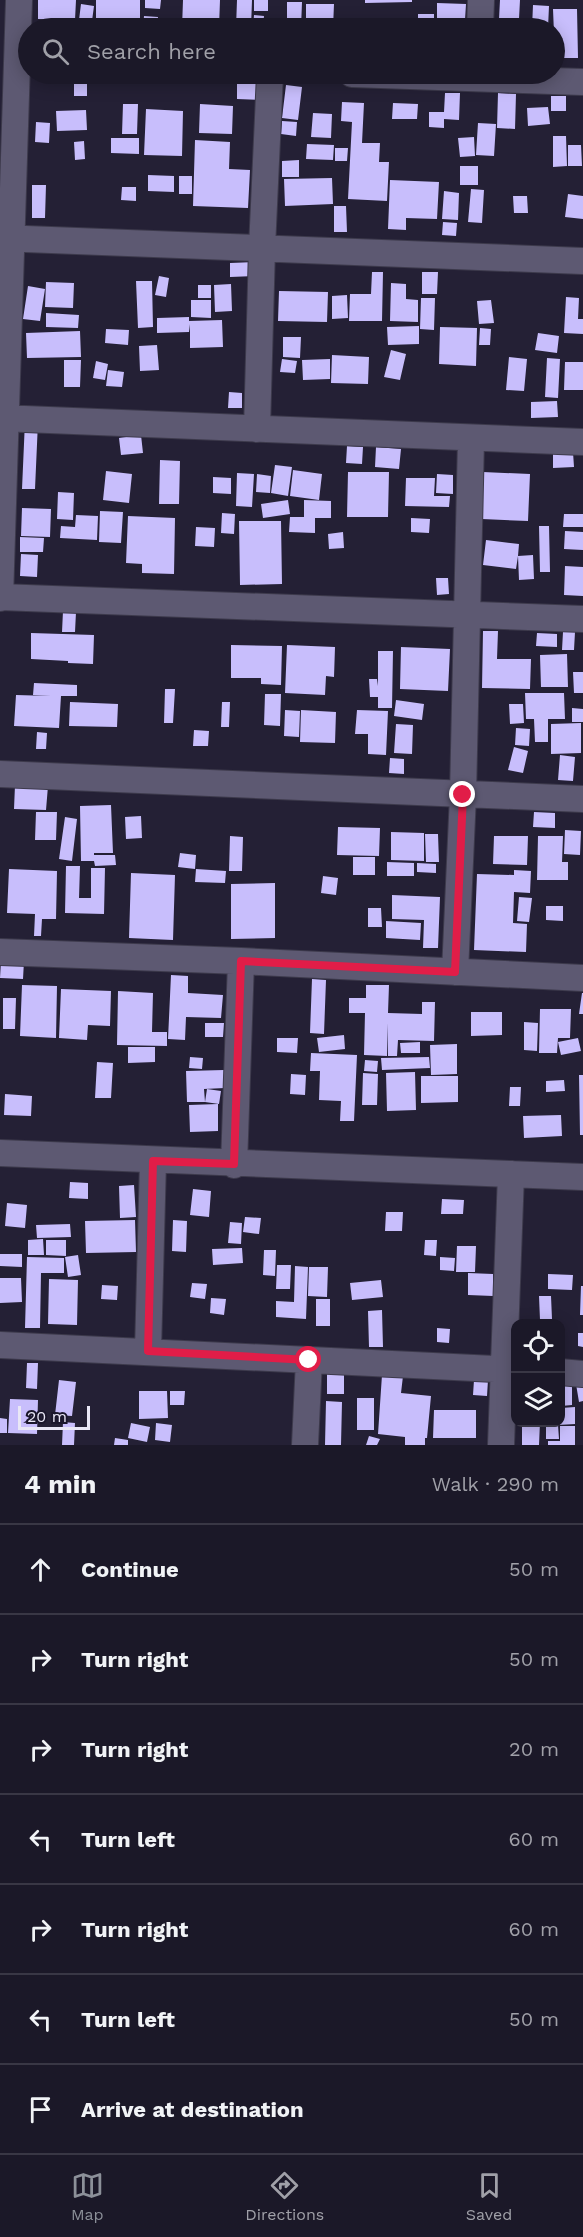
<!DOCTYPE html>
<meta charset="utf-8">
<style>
:root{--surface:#1b1828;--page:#242130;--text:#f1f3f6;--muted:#a0a0a8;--line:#393745;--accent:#8c9099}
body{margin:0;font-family:"Work Sans",sans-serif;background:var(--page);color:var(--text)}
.controls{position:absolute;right:18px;bottom:18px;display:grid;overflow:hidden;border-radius:12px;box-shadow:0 3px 15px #0003}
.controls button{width:54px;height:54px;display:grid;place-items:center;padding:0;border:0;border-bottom:2px solid var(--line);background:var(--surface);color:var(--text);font:30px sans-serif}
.scale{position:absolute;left:18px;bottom:15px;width:72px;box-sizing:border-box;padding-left:6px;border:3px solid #e9e7f6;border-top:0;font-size:16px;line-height:21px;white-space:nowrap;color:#e9e7f6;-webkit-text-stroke:4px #1a162b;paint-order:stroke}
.stop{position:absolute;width:18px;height:18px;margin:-14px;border:4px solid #e11d48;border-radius:50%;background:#fff}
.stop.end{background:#e11d48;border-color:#fff;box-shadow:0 2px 6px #0008}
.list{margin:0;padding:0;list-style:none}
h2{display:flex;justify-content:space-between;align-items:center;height:78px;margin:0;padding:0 24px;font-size:26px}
h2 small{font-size:20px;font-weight:400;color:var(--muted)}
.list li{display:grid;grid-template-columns:39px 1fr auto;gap:18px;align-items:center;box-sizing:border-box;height:90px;padding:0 24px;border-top:2px solid var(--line)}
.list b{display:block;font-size:22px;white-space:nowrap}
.list em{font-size:20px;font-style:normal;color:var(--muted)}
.icon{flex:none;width:33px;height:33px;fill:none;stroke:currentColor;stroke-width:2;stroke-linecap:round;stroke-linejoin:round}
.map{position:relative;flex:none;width:583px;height:1445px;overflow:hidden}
.search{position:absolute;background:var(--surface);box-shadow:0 3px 15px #0003;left:18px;right:18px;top:18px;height:66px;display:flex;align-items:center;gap:15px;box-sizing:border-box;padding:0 21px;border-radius:33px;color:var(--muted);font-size:22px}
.sheet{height:708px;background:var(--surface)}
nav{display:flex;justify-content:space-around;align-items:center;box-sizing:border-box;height:84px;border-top:2px solid var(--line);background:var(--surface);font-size:16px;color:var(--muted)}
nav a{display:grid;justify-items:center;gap:3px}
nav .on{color:var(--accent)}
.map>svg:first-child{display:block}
.building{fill:#c8befc}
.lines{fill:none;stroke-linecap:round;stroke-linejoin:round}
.minor-casing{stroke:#3d3a4c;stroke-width:28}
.minor{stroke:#5d5972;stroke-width:26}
.route{stroke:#e11d48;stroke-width:8}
</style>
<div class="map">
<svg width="583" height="1445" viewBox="0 0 583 1445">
<rect width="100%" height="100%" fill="#242035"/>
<path class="building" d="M38 0H76L75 20 38 19Z
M96 0H140V28H96Z
M145 0H161L160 9 145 8Z
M183 0H220L219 28H182Z
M237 0H252L251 28H236Z
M254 0H268V11H254Z
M365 0H412V2L365 3Z
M500 0H520L519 19H499Z
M287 2H302L301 28H287Z
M437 3 466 4 465 20 437 19Z
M81 4 94 6 92 21 79 20Z
M306 4H334L333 28H306Z
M533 5 549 6 548 28H532Z
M553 9H577L578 58H555Z
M418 14H434V28H418Z
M254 15 264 16 263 28H253Z
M144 16 158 17 157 28H143Z
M407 18 410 28H385L384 24Z
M514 22V28H500L499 23Z
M237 77H260L259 100 237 99Z
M74 80H87V96H74Z
M286 85 302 87 298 120 282 118Z
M445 93H460L459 120 444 119V128L429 127V112H444Z
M498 93 516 94 515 129 497 128Z
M551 96H566V111H551Z
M342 102 364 103 362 143H380L379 162H389L387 201 348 199 352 122 341 121Z
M393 103 418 104 417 119H392Z
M123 104H138L137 134H122Z
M200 104 233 106 232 134 199 133Z
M548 107 550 124 528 126 527 108Z
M146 109 183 111 182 156 144 155Z
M86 110 87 130 57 131 56 111Z
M313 113 332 114 331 138 311 137Z
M282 121 297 122 296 136 281 134Z
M36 122 50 123 49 143 35 142Z
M478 123 496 124 494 156 476 155Z
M553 136H566L567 166 553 167Z
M474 137 475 156 460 157 458 138Z
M111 138H139V154L111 153Z
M195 140 230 142 229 169 250 170 248 208 193 206Z
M84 141 85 159 75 160 74 142Z
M307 144 334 145 333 160 306 159Z
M568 145H581L582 166H568Z
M335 148H348L347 161H335Z
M299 160V177H282V161Z
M460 166H478V185H460Z
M148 175 174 176V192L148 191Z
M179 176H192V194H179Z
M332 178 333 204 285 206 284 179Z
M390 180 439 182 437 219 406 218V230L388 229Z
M32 185H46L45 218H32Z
M122 187H136V201L121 200Z
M471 189 484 190 482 223 468 222Z
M444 191 459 193 458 220 442 219Z
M568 194 583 196V219L565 217Z
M513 196H527L528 213H514Z
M334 206H346L347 232H334Z
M443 222 457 223 456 236 442 235Z
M255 262V276L230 277V263Z
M372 272H383L382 321H349L350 294H371Z
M422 272H438L437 294H422Z
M159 276 169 278 166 297 155 295Z
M136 281H152L153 327 138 328Z
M46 282 74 283 73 308 45 307Z
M391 283 406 284V299L418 300V322L390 321Z
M231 284 232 311 215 312 214 285Z
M198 285H211V298H198Z
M28 286 45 289 40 321 23 319Z
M279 291 328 292 327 322 278 321Z
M347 295 348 318 332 319V296Z
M566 297 579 298 578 319H583V334L564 333Z
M421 298H435L434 330 420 329Z
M191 300H211V318L191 317Z
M491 300 494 323 479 324 477 301Z
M46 313 79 315 78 328 46 327Z
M189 317V321L222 320 223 347 190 348V324L189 332 157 333V318Z
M419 326V344L388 345 387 327Z
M440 327 477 328 476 366 439 364Z
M480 328 491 329 490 345H479Z
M106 329 129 330 128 345 105 343Z
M80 331 81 357 27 358 26 333Z
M538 333 559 336 557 353 535 350Z
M283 337H301L300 358 283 357Z
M157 345 159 370 140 371 139 346Z
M391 350 406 354 400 380 384 377Z
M332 355 369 357 368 384 331 383Z
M509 357 527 359 524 391 506 390Z
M547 358 560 359 558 398 545 397Z
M282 359 297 361 295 373 280 372Z
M330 359V379L303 380 302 360Z
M64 360H81L80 387H64Z
M96 361 108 364 105 380 93 378Z
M565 362H583V390H564Z
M108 370 124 372 122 387 106 386Z
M229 392 242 393V408H228Z
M557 401 558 417 531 418V402Z
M25 421 38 422 35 489H22Z
M141 435 143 453 121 455 119 438Z
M347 446 363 447 362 464 346 463Z
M376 447 401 449 399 469 375 467Z
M573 452 574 467 553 468V453Z
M160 460 180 461 179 504H159Z
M275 465 292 467 288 496 271 493Z
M293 470 322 474 319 500 290 496Z
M106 471 132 474 129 503 103 500Z
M348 472H389L388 517H347Z
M483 472 530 474 528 521 482 519Z
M237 473 254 474 252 507 236 506Z
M257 474 271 476 270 493 256 492Z
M437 474 453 475V494L436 493Z
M213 477 231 478V494L213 493Z
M406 478H435L434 496H450L449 507 405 506Z
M58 492 74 493 73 520 57 519Z
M288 500 290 514 263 518 261 504Z
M304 500 331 501V518H315V533L289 532 290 517H304Z
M22 508 51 509 50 537 21 536Z
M100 511 123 512 121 543 99 542Z
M222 513 235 514 234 534 221 533Z
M564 514H583V527H563Z
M76 515 98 516 97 540 60 538 61 526 75 527Z
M128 516 175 518 174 574 142 573V564L126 563Z
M411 518 430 519 429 533 411 532Z
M239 521H281L282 584 240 585Z
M539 526H549L550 572H540Z
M196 527 215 528 214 547 195 546Z
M565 531 583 532V550L564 549Z
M343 532 344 548 329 549 328 534Z
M20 537 44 538 43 552H20Z
M486 540 519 544 518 556 533 555 534 579 519 580 518 556 516 569 483 565Z
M21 554 38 555 37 577 20 576Z
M565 566 583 567V596L564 595Z
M436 578H448L449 594 437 595Z
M63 611 76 612 75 632H62Z
M483 631H498L497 659H531L530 689 482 688Z
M563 632H575L574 650H562Z
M31 633 94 635 93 664 68 663V661L31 659Z
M537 633 557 634V647L536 646Z
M231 645 282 646 281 685 261 684V678H231Z
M287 645 335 647 334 677 326 676 325 695 285 693Z
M401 647 450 649 448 691 400 689Z
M378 651H393L392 708H378V697H370L369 679H377L378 686Z
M567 654 568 687H541L540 655Z
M573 672H583V693H574Z
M34 683 77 685V696H61L59 728 14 726 16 695 51 696 33 695Z
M165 689H175L173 723H164Z
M525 693H564L565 719H548V742H535L534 719H526Z
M265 694H281L280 726 264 725Z
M396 700 424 704 422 720 394 716Z
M70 702 118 704 117 727 69 726Z
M222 702H230L229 727H221Z
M509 704H523L524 723 510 724Z
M572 708 583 709V722H572Z
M285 710 300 711 299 737 284 736Z
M301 710 336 712 335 743 300 742Z
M357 710 388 711 386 755 368 754V734H355Z
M581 723V753L551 754V724Z
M396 724 413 725 412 754 394 753Z
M516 728 530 729 529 746 515 745Z
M194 730 209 731 208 746H193Z
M37 732 47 733 46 749H36Z
M514 747 528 751 523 773 508 770Z
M560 755 575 757 573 781 558 780Z
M390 758 404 759V774L389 773Z
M15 785 48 786 46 810 14 809Z
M111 805 113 853H94V855H115L116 865 95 866 94 861H81L80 806Z
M36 812H57L56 840H35Z
M534 812 555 813V828L533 827Z
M141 816 142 838 126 839 125 817Z
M65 817 77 819 72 861 59 859Z
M338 827 380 828 379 856 337 855Z
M565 830 581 831 580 855 564 854Z
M391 832 424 833V861L391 860Z
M425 834H438L439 862H426Z
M230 836 243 837 242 871H229Z
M494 836H528L527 865 493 864Z
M538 836H563L562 862H568V880H537Z
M180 853 196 855 195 869 178 867Z
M353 857H375V875H353Z
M387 862 414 863V876H387Z
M417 863 436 864V873L417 872Z
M66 866H80L79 898H91V868H105L104 914 65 913Z
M9 869 57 871 56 919H42L41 936H34L35 914 7 913Z
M196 869 226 871 225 883 195 882Z
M514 870 531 871 530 893 514 892 513 923 527 924 526 952 474 950 477 874 514 875Z
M131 873 175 875 173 940 129 938Z
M323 876 338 878 336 895 321 893Z
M275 883V938L231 939V884Z
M392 895 440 897 438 948H423L424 920 392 919Z
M519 897 532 898 529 922 517 921Z
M546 906H563V921L546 920Z
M368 908H381L382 927H368Z
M386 921 421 923 420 940 386 938Z
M1 961H24L23 979 0 978Z
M171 975 188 976V993L223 995 221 1018 186 1017 185 1040 168 1039Z
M312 979 326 980 324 1034 310 1033Z
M22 985 57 986 56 1038 20 1036Z
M366 985H389L388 1013 422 1014V1002H435L434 1041 398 1040 397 1056H388V1023L387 1056 364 1055 365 1013H349V998H366Z
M61 989 111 991 110 1026 88 1025 87 1040 59 1038Z
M118 991 153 993 152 1032H167V1046L117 1045Z
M582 993H583V1014H579Z
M3 998H16L15 1029H3Z
M540 1009H571L570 1038H558L557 1053H539Z
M471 1012H502V1035L471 1036Z
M524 1022 538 1023 537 1051 524 1050Z
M205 1023H224L223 1037H205Z
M344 1035 345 1049 319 1052 317 1038Z
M277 1038H298L297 1053 277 1052Z
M578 1038 581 1051 561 1055 558 1042Z
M420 1042V1053H401L400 1043Z
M457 1044V1074L431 1075 430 1045Z
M128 1047H155V1062L128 1063Z
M311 1053 357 1055 354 1121H340L341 1101 319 1100 320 1071H310Z
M190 1057 203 1058 202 1069 189 1068Z
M429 1057 430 1068 382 1070 381 1058Z
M365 1060 378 1061 377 1072 364 1071Z
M97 1062 113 1063 111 1098H95Z
M224 1070 225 1088 204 1089 205 1102H187L186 1071Z
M415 1072 416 1110 387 1111 386 1073Z
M363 1073 378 1074 377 1105H362Z
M291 1074 306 1075 305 1095 290 1094Z
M579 1075H583V1135H580Z
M421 1076H458V1102L421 1103Z
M564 1080 565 1091 546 1092V1081Z
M510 1087H521L520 1106H509Z
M207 1089 221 1091 219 1104 205 1102Z
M5 1094 32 1096 31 1116 4 1115Z
M218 1104V1131L190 1132 189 1105Z
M561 1115 562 1136 524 1138 523 1116Z
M70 1182 88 1183V1199L69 1198Z
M134 1185 136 1217 120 1218 119 1186Z
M193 1189 211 1191 209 1217 190 1215Z
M442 1199 464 1200 463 1214H441Z
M7 1203 27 1205 25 1228 5 1226Z
M386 1212H403L402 1231H385Z
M245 1217 261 1218 259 1234 243 1232Z
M135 1220 136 1252 86 1253 85 1221Z
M173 1220 187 1221 186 1252 172 1251Z
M230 1222 242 1223 241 1244 228 1243Z
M70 1224 71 1237 37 1238 36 1225Z
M43 1239 44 1255H28V1240Z
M46 1240H66V1256L46 1255Z
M425 1240H437L436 1256 424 1255Z
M457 1246H476L475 1272H456Z
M242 1248 243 1263 213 1265 212 1249Z
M264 1250H276L275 1276 263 1275Z
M0 1254H22V1267L0 1266Z
M78 1255 81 1275 68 1277 65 1257Z
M27 1257 64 1258V1273H41L40 1328H25Z
M440 1257 455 1258 454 1271 440 1270Z
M277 1265H291L290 1289H276Z
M295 1266 308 1267 306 1319 276 1317V1301L294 1302Z
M309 1267H328L327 1297 308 1296Z
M468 1273 493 1274V1296L468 1295Z
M548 1274 573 1275 572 1290 548 1289Z
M0 1278H21L22 1302 0 1303Z
M49 1279 78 1280 77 1325 48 1324Z
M381 1280 383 1297 352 1300 350 1283Z
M192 1283 207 1284 205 1299 190 1297Z
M102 1285 118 1286 117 1300 101 1299Z
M581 1286H583V1315H580Z
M539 1296H551L552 1319 540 1320Z
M211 1298 226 1299 224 1315 210 1313Z
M316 1299H330V1326H316Z
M382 1310 383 1347H369L368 1311Z
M437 1328 450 1329 449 1343 437 1342Z
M578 1333H583V1347L578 1346Z
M27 1363H38L37 1389 26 1388Z
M327 1372H344V1394H327Z
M382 1375 403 1376 401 1393 431 1396 427 1438H425V1445H405V1437L378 1434Z
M59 1380 76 1382 72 1416 55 1415Z
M474 1380H488L487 1396 473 1395Z
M561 1384H572V1405L561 1406Z
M576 1384H583V1401L579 1402Z
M139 1391H167L168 1418 139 1419Z
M170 1391H185L184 1405H170Z
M357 1398H374V1430H357Z
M10 1399 38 1400 37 1434 8 1433Z
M326 1401 342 1402 341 1445H325Z
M575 1407V1424L558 1425 559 1439H546V1422H560L561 1408Z
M434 1410H476V1438H433Z
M0 1418 7 1419V1433H0Z
M63 1422 75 1423 74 1445H62Z
M522 1422H540L539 1445H522Z
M131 1423 150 1427 147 1442 128 1438Z
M156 1423 172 1425 170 1442 155 1440Z
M560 1426H575V1445H548V1441H560Z
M369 1436 380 1439 377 1445H366Z
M115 1438 128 1440V1445H114Z"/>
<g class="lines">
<g class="minor-casing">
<path id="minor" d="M480 28 481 0
M352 74 583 82
M0 238 583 261
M0 418 583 442
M257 429 262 248 270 74
M0 597 583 619
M0 598 19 0
M0 774 583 799
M0 952 241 961 583 978
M455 972 463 795 471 439
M0 1153 583 1177
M234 1165 241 961
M0 1345 516 1370
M148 1351 153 1161
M560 1372 583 1374
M305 1445 309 1360
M501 1445 511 1174"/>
</g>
<use href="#minor" class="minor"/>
</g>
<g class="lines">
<path class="route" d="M309 1360 148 1351 153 1161 234 1164 241 961 455 972 463 795"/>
</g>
</svg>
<div class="controls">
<button><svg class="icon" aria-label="locate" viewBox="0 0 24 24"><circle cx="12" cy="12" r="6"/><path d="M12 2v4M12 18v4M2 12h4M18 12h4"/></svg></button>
<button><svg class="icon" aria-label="layers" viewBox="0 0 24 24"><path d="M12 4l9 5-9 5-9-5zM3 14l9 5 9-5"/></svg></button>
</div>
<div class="scale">20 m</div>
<div class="stop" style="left:309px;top:1360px"></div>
<div class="stop end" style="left:463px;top:795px"></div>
<div class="search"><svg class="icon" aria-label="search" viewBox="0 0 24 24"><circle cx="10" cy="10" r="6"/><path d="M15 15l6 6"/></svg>Search here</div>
</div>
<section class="sheet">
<h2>4 min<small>Walk · 290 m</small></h2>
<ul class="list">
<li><svg class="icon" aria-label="ahead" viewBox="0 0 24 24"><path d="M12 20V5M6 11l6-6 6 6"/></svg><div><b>Continue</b></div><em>50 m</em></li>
<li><svg class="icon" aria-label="right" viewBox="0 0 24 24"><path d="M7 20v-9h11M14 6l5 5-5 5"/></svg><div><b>Turn right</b></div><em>50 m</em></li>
<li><svg class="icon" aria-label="right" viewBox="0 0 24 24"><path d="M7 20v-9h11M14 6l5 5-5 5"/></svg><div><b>Turn right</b></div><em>20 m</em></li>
<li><svg class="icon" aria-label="left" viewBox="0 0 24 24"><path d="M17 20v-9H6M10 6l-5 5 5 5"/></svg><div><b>Turn left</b></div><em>60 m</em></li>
<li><svg class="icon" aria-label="right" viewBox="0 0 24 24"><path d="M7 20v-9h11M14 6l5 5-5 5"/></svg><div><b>Turn right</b></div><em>60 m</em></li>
<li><svg class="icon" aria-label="left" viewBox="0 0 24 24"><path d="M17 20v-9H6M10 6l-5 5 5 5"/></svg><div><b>Turn left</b></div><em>50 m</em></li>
<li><svg class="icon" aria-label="arrive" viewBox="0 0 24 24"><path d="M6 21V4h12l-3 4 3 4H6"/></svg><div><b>Arrive at destination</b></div></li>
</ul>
</section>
<nav>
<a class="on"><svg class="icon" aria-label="map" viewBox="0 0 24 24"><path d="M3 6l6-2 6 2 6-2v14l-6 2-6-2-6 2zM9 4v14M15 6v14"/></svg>Map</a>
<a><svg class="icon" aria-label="directions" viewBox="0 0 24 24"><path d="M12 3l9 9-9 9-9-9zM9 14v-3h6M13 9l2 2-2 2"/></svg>Directions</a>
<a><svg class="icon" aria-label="saved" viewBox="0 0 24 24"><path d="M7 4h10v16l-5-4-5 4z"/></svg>Saved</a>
</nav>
